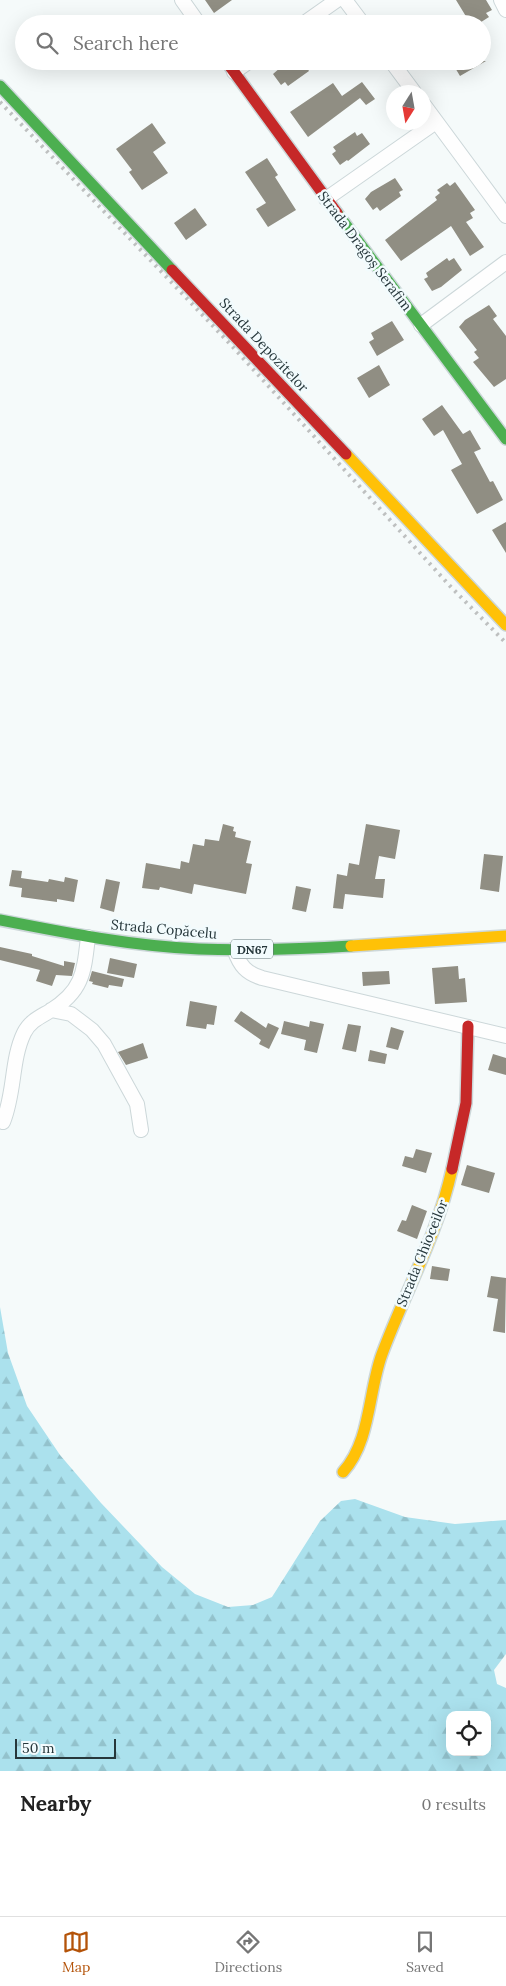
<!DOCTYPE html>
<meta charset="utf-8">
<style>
:root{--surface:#fff;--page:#f2f2f2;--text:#222;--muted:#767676;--line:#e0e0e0;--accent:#b45309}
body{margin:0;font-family:Lora,serif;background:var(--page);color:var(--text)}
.controls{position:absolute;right:15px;bottom:15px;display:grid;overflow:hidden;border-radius:10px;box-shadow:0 5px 20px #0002}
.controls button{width:45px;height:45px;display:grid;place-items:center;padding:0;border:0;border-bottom:1px solid var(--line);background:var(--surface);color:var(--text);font:25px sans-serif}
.compass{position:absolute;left:386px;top:85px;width:45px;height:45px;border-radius:50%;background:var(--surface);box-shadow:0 5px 20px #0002;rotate:191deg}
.scale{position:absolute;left:15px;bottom:12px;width:101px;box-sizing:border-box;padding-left:5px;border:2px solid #26373b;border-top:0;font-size:14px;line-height:18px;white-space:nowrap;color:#26373b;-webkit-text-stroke:4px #f2fbfd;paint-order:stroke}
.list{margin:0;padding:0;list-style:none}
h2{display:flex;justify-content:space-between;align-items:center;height:65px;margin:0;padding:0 20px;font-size:21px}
h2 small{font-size:16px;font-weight:400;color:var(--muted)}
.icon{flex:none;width:28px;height:28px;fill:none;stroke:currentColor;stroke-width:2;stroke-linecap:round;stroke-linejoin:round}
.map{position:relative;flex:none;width:506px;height:1771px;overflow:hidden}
.search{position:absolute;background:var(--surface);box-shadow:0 5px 20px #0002;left:15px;right:15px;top:15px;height:55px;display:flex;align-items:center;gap:12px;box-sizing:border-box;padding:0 18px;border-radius:28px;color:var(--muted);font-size:19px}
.sheet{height:145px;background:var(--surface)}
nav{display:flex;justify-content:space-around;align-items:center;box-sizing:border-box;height:70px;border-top:1px solid var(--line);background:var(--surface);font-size:14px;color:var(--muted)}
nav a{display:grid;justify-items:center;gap:2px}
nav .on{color:var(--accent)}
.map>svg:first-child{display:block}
.forest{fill:url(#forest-firs);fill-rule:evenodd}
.building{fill:#908e83}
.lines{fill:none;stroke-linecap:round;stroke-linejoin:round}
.street-casing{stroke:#ccd7d9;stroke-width:16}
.fast-casing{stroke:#ccd7d9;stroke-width:14}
.slow-casing{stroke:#ccd7d9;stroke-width:14}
.jam-casing{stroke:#ccd7d9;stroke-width:14}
.street{stroke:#fefefe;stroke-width:14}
.fast{stroke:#4caf50;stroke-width:11}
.slow{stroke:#ffc107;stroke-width:11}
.jam{stroke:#c62828;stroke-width:11}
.rail{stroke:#bec0c0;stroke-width:4;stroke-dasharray:2.5 5;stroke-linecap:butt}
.labels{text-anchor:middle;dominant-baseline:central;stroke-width:5;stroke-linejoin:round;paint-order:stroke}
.shield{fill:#f2fbfd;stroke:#637275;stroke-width:1}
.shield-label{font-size:12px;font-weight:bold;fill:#26373b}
.street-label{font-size:14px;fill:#26373b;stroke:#f2fbfd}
</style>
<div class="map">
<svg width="506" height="1771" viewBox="0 0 506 1771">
<defs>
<pattern id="forest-firs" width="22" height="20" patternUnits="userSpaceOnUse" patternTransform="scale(1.25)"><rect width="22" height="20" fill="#abe1ed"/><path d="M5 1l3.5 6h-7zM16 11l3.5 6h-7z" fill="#93c2cc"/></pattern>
</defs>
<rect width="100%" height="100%" fill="#f5fafa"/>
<path class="forest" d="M0 1307 8 1353 27 1406 60 1455 101 1503 162 1567 195 1594 228 1607 253 1605 272 1597 320 1521 341 1501 355 1499 405 1517 455 1524 506 1520V1654L494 1670 497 1684 506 1688V1771H0ZM450 1715H487V1752H450Z"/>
<path class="building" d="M205 0H232L214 13Z
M456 0H486L492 10 486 13 489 17 478 24 476 19 470 23Z
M288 61H303L309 71 288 86 285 82 281 85 273 74Z
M451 61H486L460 76Z
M362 82 375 99 366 105 360 98 308 137 290 112 333 83 342 96Z
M152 123 166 143 153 152 168 173 142 190 129 172 132 170 116 149Z
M355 132 357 136 362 133 370 144 348 161 347 160 340 165 332 154 336 151 333 147Z
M267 158 278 175 275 177 296 210 268 227 256 209 266 203 245 172Z
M395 178 403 190 399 192 401 196 380 211 377 207 373 210 365 199 371 192Z
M455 182 475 210 470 213 473 218 466 222 484 247 470 256 451 226 401 261 385 240 437 200 435 197 440 193 437 190 447 183 450 186Z
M195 208 207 225 186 240 174 223Z
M447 258 449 261 454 258 462 270 441 287 432 291 424 279 428 277 426 273Z
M489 305 497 316 493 319 506 336V379L494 387 473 362 479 358 474 352 477 350 459 327 465 320Z
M392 321 404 340 377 356 369 342 374 339 371 333Z
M379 365 390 385 369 398 357 378Z
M442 405 463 434 470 430 481 449 474 452 490 482 493 481 503 500 477 514 451 470 462 464 443 430 434 436 422 419Z
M506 522V553L492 530Z
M223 824 234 827 233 831 236 832 235 837 251 841 246 863 252 864 246 894 194 884 192 894 160 887 159 890 142 888 146 863 180 869 181 861 189 863 193 844 204 846 205 839 219 841Z
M366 824 400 830 395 859 379 856 375 879H385L383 898 345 894 343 909 333 908 337 874 347 876 349 863 359 865Z
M484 854 503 856 499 892 480 889Z
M12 870 22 871 21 878 48 882 49 879 64 882 65 877 78 880 74 902 57 899V902L21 897 22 888 9 886Z
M106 879 120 882 114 912 100 908Z
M296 886 311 889 306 912 292 909Z
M0 947 32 954V956L64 966V961L75 963 72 976 56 975 52 986 36 981 40 970 0 960Z
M110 958 137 964 134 978 107 973Z
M458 966 459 979 465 978 467 1002 435 1004 432 968Z
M92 971 124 979 122 987 109 985 108 988 92 984 93 982 89 981Z
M389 971 390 984 363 986 362 972Z
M190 1001 217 1006 214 1025 207 1024 206 1029 186 1026Z
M241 1011 266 1028 268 1023 279 1028 269 1049 259 1044 261 1040 234 1021Z
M284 1021 309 1027 310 1021 324 1024 317 1053 304 1050 306 1040 281 1034Z
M348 1024 361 1026 356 1052 342 1049Z
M391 1027 404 1031 398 1050 386 1047Z
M143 1043 148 1058 126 1065 118 1052Z
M370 1050 387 1054 385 1064 368 1061Z
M493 1054 506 1058V1075L488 1070Z
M416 1149 432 1153 426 1173 402 1166 405 1156 413 1158Z
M467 1165 495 1173 489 1193 461 1185Z
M412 1205 427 1211 417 1239 397 1231 402 1220 406 1221Z
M432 1266 450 1269 448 1281 430 1279Z
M491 1276 506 1278 505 1333 493 1331 498 1299 487 1297Z"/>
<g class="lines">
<g class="street-casing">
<path id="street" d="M182 0 199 24
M345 0 363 24
M501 0 506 10
M303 24 337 0
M391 61 414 92
M234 72 250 61
M424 105 506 216
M326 199 436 122
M421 325 506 262
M234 949C240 966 246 973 262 978L506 1036
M51 1010 71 1014 92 1030 104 1044 137 1104 141 1130
M3 1122C15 1093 11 1060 24 1033 30 1021 40 1017 50 1011 83 991 84 972 88 937"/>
</g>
<g class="fast-casing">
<path id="fast" d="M0 86 172 270
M337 213 506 439
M0 920C66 933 132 946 199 949 249 951 300 949 351 946"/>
</g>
<g class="slow-casing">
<path id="slow" d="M346 454 506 625
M351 946 506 936
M343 1472C371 1441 368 1392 382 1354 405 1292 438 1234 452 1169"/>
</g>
<g class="jam-casing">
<path id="jam" d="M226 61 337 213
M172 270 346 454
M452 1169 466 1103 468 1026"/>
</g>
<use href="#street" class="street"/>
<use href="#fast" class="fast"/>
<use href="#slow" class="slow"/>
<use href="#jam" class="jam"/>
<path class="rail" d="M0 102 232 346 450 586 506 643"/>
</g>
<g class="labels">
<rect class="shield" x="231" y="939.5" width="42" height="19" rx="4"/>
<g class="shield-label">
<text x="252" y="949">DN67</text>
</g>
<g class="street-label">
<text transform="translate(365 251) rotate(53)">Strada Dragoș Serafim</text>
<text transform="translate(264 345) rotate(47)">Strada Depozitelor</text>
<text transform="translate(164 929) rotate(5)">Strada Copăcelu</text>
<text transform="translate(422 1253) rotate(-68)">Strada Ghioceilor</text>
</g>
</g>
</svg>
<div class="controls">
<button><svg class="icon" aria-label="locate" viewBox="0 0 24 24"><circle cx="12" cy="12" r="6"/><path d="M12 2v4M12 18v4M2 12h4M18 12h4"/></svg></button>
</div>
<svg class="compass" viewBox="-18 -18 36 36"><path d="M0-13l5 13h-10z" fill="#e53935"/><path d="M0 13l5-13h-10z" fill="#767676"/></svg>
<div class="scale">50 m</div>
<div class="search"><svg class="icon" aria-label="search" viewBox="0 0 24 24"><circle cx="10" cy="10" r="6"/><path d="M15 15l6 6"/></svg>Search here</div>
</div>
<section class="sheet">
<h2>Nearby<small>0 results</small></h2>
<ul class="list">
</ul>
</section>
<nav>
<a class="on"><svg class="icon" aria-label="map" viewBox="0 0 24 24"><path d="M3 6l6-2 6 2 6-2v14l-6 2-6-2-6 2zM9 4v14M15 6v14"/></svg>Map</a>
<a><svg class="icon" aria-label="directions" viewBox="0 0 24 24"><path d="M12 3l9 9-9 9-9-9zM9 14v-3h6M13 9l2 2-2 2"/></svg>Directions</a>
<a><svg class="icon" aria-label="saved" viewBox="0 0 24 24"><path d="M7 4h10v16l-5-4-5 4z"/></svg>Saved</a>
</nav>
